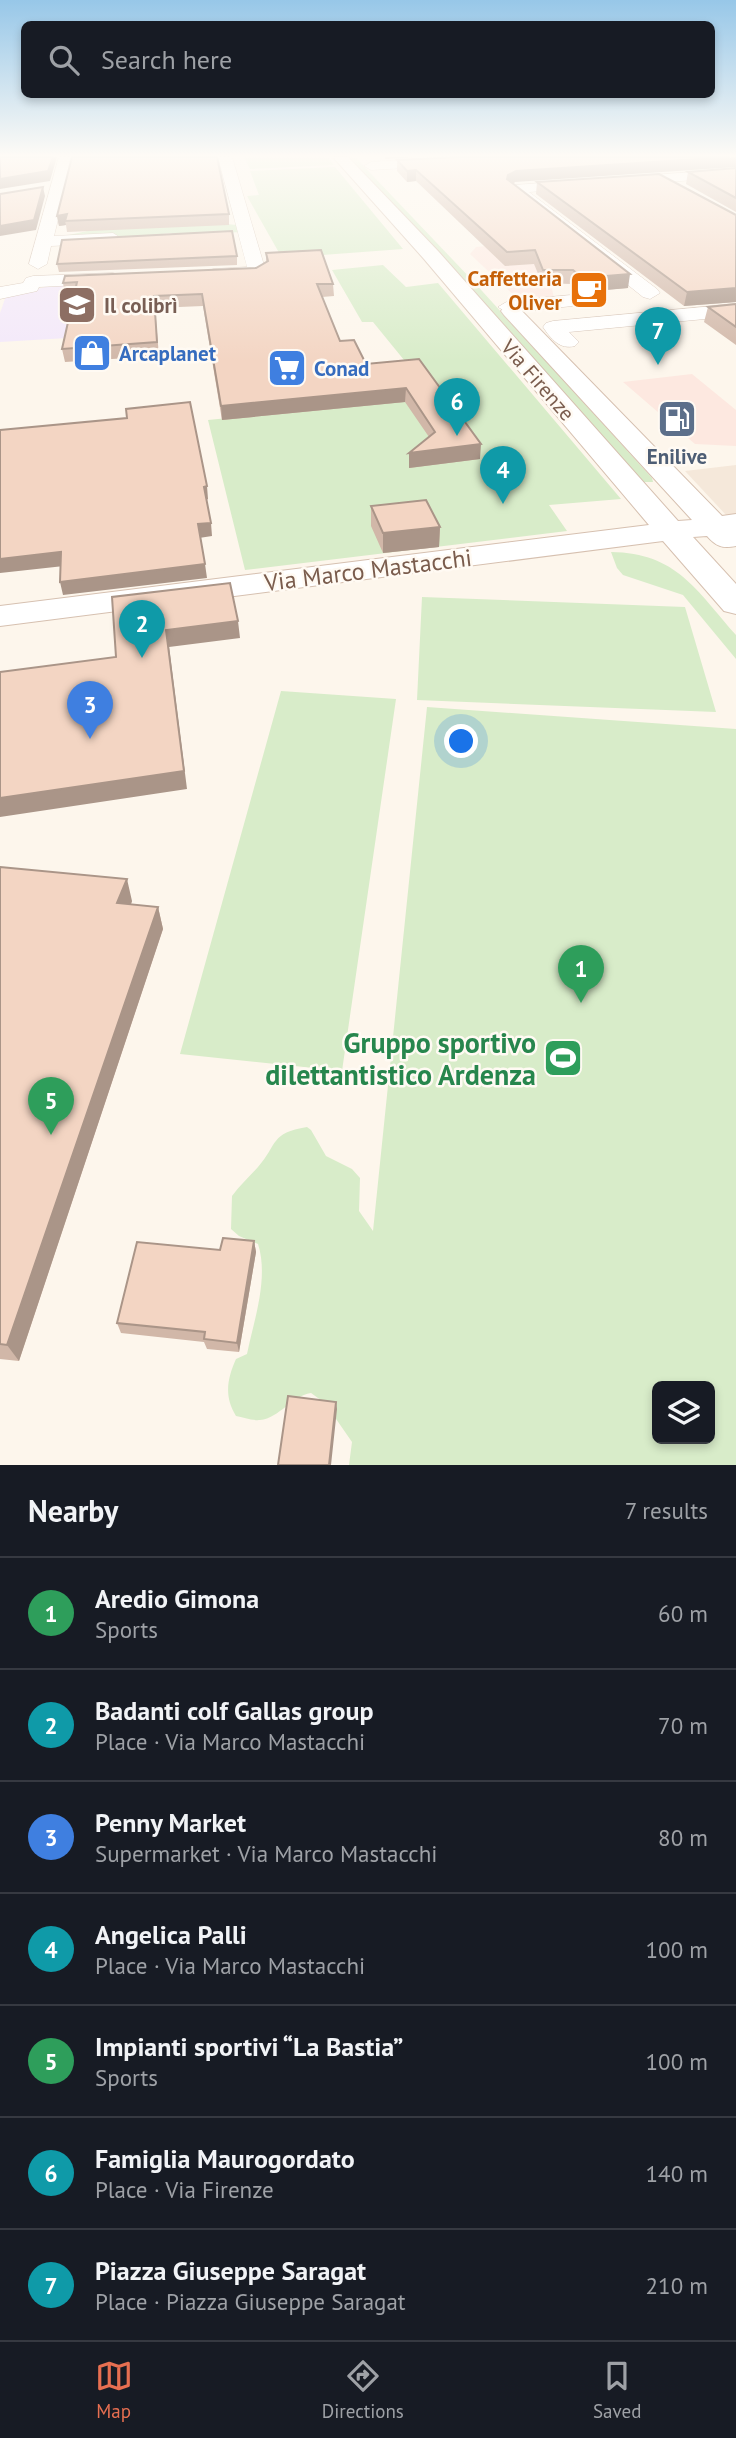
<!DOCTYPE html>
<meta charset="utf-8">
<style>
:root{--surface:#171b24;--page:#242831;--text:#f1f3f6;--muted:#9ea1a6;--line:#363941;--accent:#e76f51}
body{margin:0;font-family:"PT Sans",sans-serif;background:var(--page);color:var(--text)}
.controls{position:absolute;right:21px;bottom:21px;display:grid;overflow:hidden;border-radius:10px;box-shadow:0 4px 10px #0003}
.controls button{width:63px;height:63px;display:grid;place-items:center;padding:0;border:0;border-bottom:2px solid var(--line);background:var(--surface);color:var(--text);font:35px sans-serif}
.you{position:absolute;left:462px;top:742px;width:24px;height:24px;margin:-18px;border:5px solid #fff;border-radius:50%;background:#1a73e8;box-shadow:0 0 0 10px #1a73e833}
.badge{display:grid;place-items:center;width:46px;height:46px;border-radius:50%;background:var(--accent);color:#fff;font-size:23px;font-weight:700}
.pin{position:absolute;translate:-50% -58px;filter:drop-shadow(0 2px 4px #0008)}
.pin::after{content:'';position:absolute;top:37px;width:24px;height:21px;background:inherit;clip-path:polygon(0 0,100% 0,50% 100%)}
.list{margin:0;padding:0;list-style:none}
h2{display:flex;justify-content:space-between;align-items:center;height:91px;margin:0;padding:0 28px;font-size:30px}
h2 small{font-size:23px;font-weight:400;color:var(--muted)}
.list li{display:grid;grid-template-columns:46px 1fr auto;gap:21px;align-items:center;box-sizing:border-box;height:112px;padding:0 28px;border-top:2px solid var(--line)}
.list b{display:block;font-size:26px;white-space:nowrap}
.list p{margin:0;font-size:23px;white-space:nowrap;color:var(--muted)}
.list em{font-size:23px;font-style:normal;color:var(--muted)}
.icon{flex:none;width:38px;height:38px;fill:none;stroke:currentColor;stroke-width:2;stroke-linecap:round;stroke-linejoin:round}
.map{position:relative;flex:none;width:736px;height:1465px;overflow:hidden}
.search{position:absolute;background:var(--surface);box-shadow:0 4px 10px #0003;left:21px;right:21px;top:21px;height:77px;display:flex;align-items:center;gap:18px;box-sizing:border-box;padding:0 24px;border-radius:10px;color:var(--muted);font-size:26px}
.sheet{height:875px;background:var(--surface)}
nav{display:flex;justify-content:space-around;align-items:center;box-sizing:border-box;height:98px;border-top:2px solid var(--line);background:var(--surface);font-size:19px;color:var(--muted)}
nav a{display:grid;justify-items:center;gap:4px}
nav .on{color:var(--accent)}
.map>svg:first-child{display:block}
.residential{fill:#f5e8da}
.commercial{fill:#fde8e0}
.education{fill:#f3e8fa}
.green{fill:#d8ecc9;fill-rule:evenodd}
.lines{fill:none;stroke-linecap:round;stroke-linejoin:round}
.street-casing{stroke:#d1beb0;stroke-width:1}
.secondary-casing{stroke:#d6c0b0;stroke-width:2}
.street{fill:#fff;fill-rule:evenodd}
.secondary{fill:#fff;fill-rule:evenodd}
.wall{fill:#d1b7a8}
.shaded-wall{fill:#aa9588}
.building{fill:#f3d5c3;stroke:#aa9588;stroke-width:2}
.labels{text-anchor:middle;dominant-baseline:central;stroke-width:5;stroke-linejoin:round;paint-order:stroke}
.far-food-label{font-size:21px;font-weight:bold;fill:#c56008;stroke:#fffaf3;text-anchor:end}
.far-education-label{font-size:21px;font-weight:bold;fill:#785e54;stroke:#fffaf3;text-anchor:start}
.far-shop-label{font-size:21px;font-weight:bold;fill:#366cbe;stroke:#fffaf3;text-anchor:start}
.far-street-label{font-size:21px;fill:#7a5c4d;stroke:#fffaf3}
.far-service-label{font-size:21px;font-weight:bold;fill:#4e5e75;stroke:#fffaf3}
.street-label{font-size:24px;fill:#7a5c4d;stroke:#fffaf3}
.near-leisure-label{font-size:28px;font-weight:bold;fill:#27864d;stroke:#fffaf3;text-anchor:end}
</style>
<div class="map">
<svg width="736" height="1465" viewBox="0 0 736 1465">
<rect width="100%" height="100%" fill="#fdf6ec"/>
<path class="residential" d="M736 465V514L727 516 685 471Z"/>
<path class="commercial" d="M541 241 554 298 518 299 470 254 476 247Z
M692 374 736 410V446L695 444 623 382Z"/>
<path class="education" d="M151 281 152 333 0 342V313L6 296 50 286Z"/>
<path class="green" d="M244 157H327L334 165 250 169Z
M347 157H355L473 281 652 478 653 482H643Z
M335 167 403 249 282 258 247 196 259 195 250 171Z
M227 224 245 226 242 232 174 235 171 233 134 237 64 236 92 230Z
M383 265 406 287 438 283 621 499 549 505 567 531 245 570 208 420 435 398 373 322H362L332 270Z
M611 552C677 553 696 590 736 635V659L683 595 623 575 617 568Z
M422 597 685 607 716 712 417 700Z
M281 691 396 699 342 1071 180 1054Z
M427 707 736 729V1465H349L352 1442 325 1403 311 1393C291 1396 280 1418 260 1420 253 1421 243 1417 236 1416 224 1397 227 1379 236 1359L247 1354C254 1320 269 1278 258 1244L239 1236 231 1229 232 1196C240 1185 249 1177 258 1167 278 1144 270 1133 307 1127L311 1130 326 1156 352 1169 360 1178 359 1211 373 1231ZM657 1386H710V1439H657Z"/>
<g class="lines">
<g class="street-casing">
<path id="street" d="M59 157H73L54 236 113 233 121 238 113 243 51 246 47 264 38 269 29 264Z
M218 157H232L266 272 263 276 213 279 204 274 213 269 247 267Z
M459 157H532L525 161 371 170 364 166 371 162Z
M736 169V177L529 192 657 289 660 293 650 299 643 297 508 189 515 185Z
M113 273 120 275 122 279 120 283 39 287 37 291 0 299V287L23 283 26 278 33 276Z
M593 293 600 295 603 299 600 303 508 313 498 307 508 301Z
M736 304V316L569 332 579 342 575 346C560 350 551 339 543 327L546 323 553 321Z"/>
</g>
<g class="secondary-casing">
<path id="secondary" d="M333 157H348L438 251 678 521 692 520 504 315 501 311 504 307H518L722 516 736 514V546C722 549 716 546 707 536L693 537 736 584V614L724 611 663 541 0 626V606L649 525 424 259Z"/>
</g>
<use href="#street" class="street"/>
<use href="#secondary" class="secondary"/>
</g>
<path class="wall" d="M397 160 515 182 513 184 628 288 580 292 571 284 542 283 534 264 505 266 416 181 407 182 397 171Z
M736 168V212L686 184 688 172Z
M537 182 736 215V302L684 306 536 194Z
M229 214V225L67 232 66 225 59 226 57 216Z
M266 253 333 284 334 296 322 297 340 341 366 364 419 359 480 459 409 468 429 437 405 402 222 420 203 306 155 308 159 356 65 362 62 349 74 294 65 295 63 283 256 268 266 262Z
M237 256V265L59 272 57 264Z
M736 304V345L704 322 708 307Z
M371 506 440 527 439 547 383 553 371 526Z
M0 867 132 901 131 904 158 907 163 929 19 1361 0 1359Z
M254 1241 256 1252 239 1352 207 1349 204 1342 121 1333 117 1323 220 1250Z"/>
<path class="shaded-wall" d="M53 157H57L50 181 0 189V179Z
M385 157H417L385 159Z
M736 157V167L515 182 507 187 508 175 516 171Z
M416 170V181L407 182V171Z
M43 187 45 196 36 230 0 236V226Z
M67 214 65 221 66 225 59 226 57 216Z
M630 274 628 288 595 291 597 277Z
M736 288V302L684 306 687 292Z
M406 388 405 402 222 420 221 406Z
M481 444 480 459 409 468V453Z
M207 486 208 499 206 500 204 487Z
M211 523 212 536 199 538 198 524Z
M440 527 439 547 383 553V533Z
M61 552 64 566 0 573V559Z
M205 564 207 578 63 595 60 582Z
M238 621 240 638 169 647 187 789 0 817V798L166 630Z
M127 879 132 901 123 925 117 903Z
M158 907 163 929 19 1361 7 1345Z
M254 1241 256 1252 239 1352 237 1343Z
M336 1402 337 1409 331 1465H329Z"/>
<path class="building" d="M0 157H53L48 171 0 179Z
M72 157H217L229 214 65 221 67 214 57 216Z
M462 157H729L516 171 508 175 507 179 630 274 582 278 573 270H543L535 250 507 252 416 170 407 171 397 160Z
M736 168V198L688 172Z
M659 174 736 215V288L687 292 537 182Z
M43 187 34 220 0 226V194Z
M232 231 237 256 57 264 62 240Z
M321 250 333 284H317L340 341 354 340 366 364 419 359 481 444 409 453 435 432 406 388 221 406 202 294 154 296 157 342 62 349 77 282 63 283 65 276 256 268 268 261 266 253Z
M736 304V327L708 307Z
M190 402 207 486 204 487 211 523 198 524 205 564 60 582 61 552 0 559V430L127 418 126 409Z
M426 500 440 527 383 533 371 506Z
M230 583 238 621 166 630 184 771 0 798V672L116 657 112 597Z
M0 867 127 879 117 903 158 907 7 1345 0 1344Z
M223 1238 254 1241 237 1343 204 1339 205 1332 117 1323 137 1242 220 1250Z
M288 1396 336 1402 329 1465H278Z"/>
<linearGradient id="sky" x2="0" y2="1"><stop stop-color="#97c7e8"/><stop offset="0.43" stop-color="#fefbf6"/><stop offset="1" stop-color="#fefbf6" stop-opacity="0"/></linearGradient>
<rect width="736" height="362" fill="url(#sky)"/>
<defs>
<g id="cafe-square" transform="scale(2.0125)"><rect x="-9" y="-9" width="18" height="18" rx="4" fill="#e8710a" stroke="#fffaf3"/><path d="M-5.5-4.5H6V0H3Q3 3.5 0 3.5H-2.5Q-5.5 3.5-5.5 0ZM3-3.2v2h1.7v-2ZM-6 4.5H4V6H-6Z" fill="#fff"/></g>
<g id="school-square" transform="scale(2.0125)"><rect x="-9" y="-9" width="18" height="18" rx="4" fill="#8d6e63" stroke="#fffaf3"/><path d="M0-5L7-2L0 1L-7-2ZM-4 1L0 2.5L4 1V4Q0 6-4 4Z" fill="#fff"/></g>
<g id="shop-square" transform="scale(2.0125)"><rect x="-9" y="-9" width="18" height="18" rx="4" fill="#3f7fe0" stroke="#fffaf3"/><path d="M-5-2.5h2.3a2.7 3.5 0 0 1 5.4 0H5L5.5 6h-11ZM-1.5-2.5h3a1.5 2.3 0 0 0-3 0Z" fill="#fff"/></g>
<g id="supermarket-square" transform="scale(2.0125)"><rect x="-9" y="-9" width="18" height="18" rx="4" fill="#3f7fe0" stroke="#fffaf3"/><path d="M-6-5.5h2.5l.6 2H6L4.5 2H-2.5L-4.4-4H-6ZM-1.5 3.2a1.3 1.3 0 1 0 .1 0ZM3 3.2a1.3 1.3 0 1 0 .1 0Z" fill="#fff"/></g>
<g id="fuel-square" transform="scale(2.0125)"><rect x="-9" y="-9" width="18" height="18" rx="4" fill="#5c6f8a" stroke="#fffaf3"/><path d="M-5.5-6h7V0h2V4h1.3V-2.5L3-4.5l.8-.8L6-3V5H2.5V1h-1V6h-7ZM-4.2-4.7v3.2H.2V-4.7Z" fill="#fff"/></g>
<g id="stadium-square" transform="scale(2.0125)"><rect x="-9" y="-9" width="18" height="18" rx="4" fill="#2e9e5b" stroke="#fffaf3"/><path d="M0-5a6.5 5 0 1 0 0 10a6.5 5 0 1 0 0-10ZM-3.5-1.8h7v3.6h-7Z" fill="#fff"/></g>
</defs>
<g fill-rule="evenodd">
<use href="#cafe-square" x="589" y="290"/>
<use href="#school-square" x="77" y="305"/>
<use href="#shop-square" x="92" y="353"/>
<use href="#supermarket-square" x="287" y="368"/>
<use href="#fuel-square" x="677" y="419"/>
<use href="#stadium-square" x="563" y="1058"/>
</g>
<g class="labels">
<g class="far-food-label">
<text x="562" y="278">Caffetteria<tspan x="562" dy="24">Oliver</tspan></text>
</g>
<g class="far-education-label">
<text x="104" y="305">Il colibrì</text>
</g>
<g class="far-shop-label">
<text x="119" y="353">Arcaplanet</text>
<text x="314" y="368">Conad</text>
</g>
<g class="far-street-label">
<text transform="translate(538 380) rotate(49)">Via Firenze</text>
</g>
<g class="far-service-label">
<text x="677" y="456">Enilive</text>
</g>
<g class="street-label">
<text transform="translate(368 570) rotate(-7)">Via Marco Mastacchi</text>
</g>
<g class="near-leisure-label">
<text x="536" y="1042">Gruppo sportivo<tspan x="536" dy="32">dilettantistico Ardenza</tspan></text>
</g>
</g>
</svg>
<div class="controls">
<button><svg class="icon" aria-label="layers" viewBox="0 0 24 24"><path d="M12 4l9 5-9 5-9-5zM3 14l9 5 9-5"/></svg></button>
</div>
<div class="you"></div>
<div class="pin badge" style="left:581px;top:1003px;background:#2e9e5b">1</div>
<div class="pin badge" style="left:142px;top:658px;background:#0f9aa8">2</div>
<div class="pin badge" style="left:90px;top:739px;background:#3f7fe0">3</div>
<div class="pin badge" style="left:503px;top:504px;background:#0f9aa8">4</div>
<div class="pin badge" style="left:51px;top:1135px;background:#2e9e5b">5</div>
<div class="pin badge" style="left:457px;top:436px;background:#0f9aa8">6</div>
<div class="pin badge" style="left:658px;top:365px;background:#0f9aa8">7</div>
<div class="search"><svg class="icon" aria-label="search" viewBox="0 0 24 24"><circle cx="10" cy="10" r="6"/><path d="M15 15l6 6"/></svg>Search here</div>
</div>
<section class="sheet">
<h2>Nearby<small>7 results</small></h2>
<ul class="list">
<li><span class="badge" style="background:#2e9e5b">1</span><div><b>Aredio Gimona</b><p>Sports</p></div><em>60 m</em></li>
<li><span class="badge" style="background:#0f9aa8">2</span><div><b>Badanti colf Gallas group</b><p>Place · Via Marco Mastacchi</p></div><em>70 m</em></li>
<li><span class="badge" style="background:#3f7fe0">3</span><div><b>Penny Market</b><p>Supermarket · Via Marco Mastacchi</p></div><em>80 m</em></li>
<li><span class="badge" style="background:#0f9aa8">4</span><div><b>Angelica Palli</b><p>Place · Via Marco Mastacchi</p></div><em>100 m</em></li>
<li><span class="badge" style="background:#2e9e5b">5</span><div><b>Impianti sportivi “La Bastia”</b><p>Sports</p></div><em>100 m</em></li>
<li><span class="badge" style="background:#0f9aa8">6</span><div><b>Famiglia Maurogordato</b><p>Place · Via Firenze</p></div><em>140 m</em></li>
<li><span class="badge" style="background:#0f9aa8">7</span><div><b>Piazza Giuseppe Saragat</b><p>Place · Piazza Giuseppe Saragat</p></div><em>210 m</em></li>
</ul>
</section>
<nav>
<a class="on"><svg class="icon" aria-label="map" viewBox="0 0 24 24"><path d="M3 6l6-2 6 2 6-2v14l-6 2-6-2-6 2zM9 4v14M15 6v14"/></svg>Map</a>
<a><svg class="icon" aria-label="directions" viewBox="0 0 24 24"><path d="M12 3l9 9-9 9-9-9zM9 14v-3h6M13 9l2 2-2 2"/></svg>Directions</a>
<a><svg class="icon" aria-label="saved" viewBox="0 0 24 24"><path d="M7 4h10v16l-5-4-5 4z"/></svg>Saved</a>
</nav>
